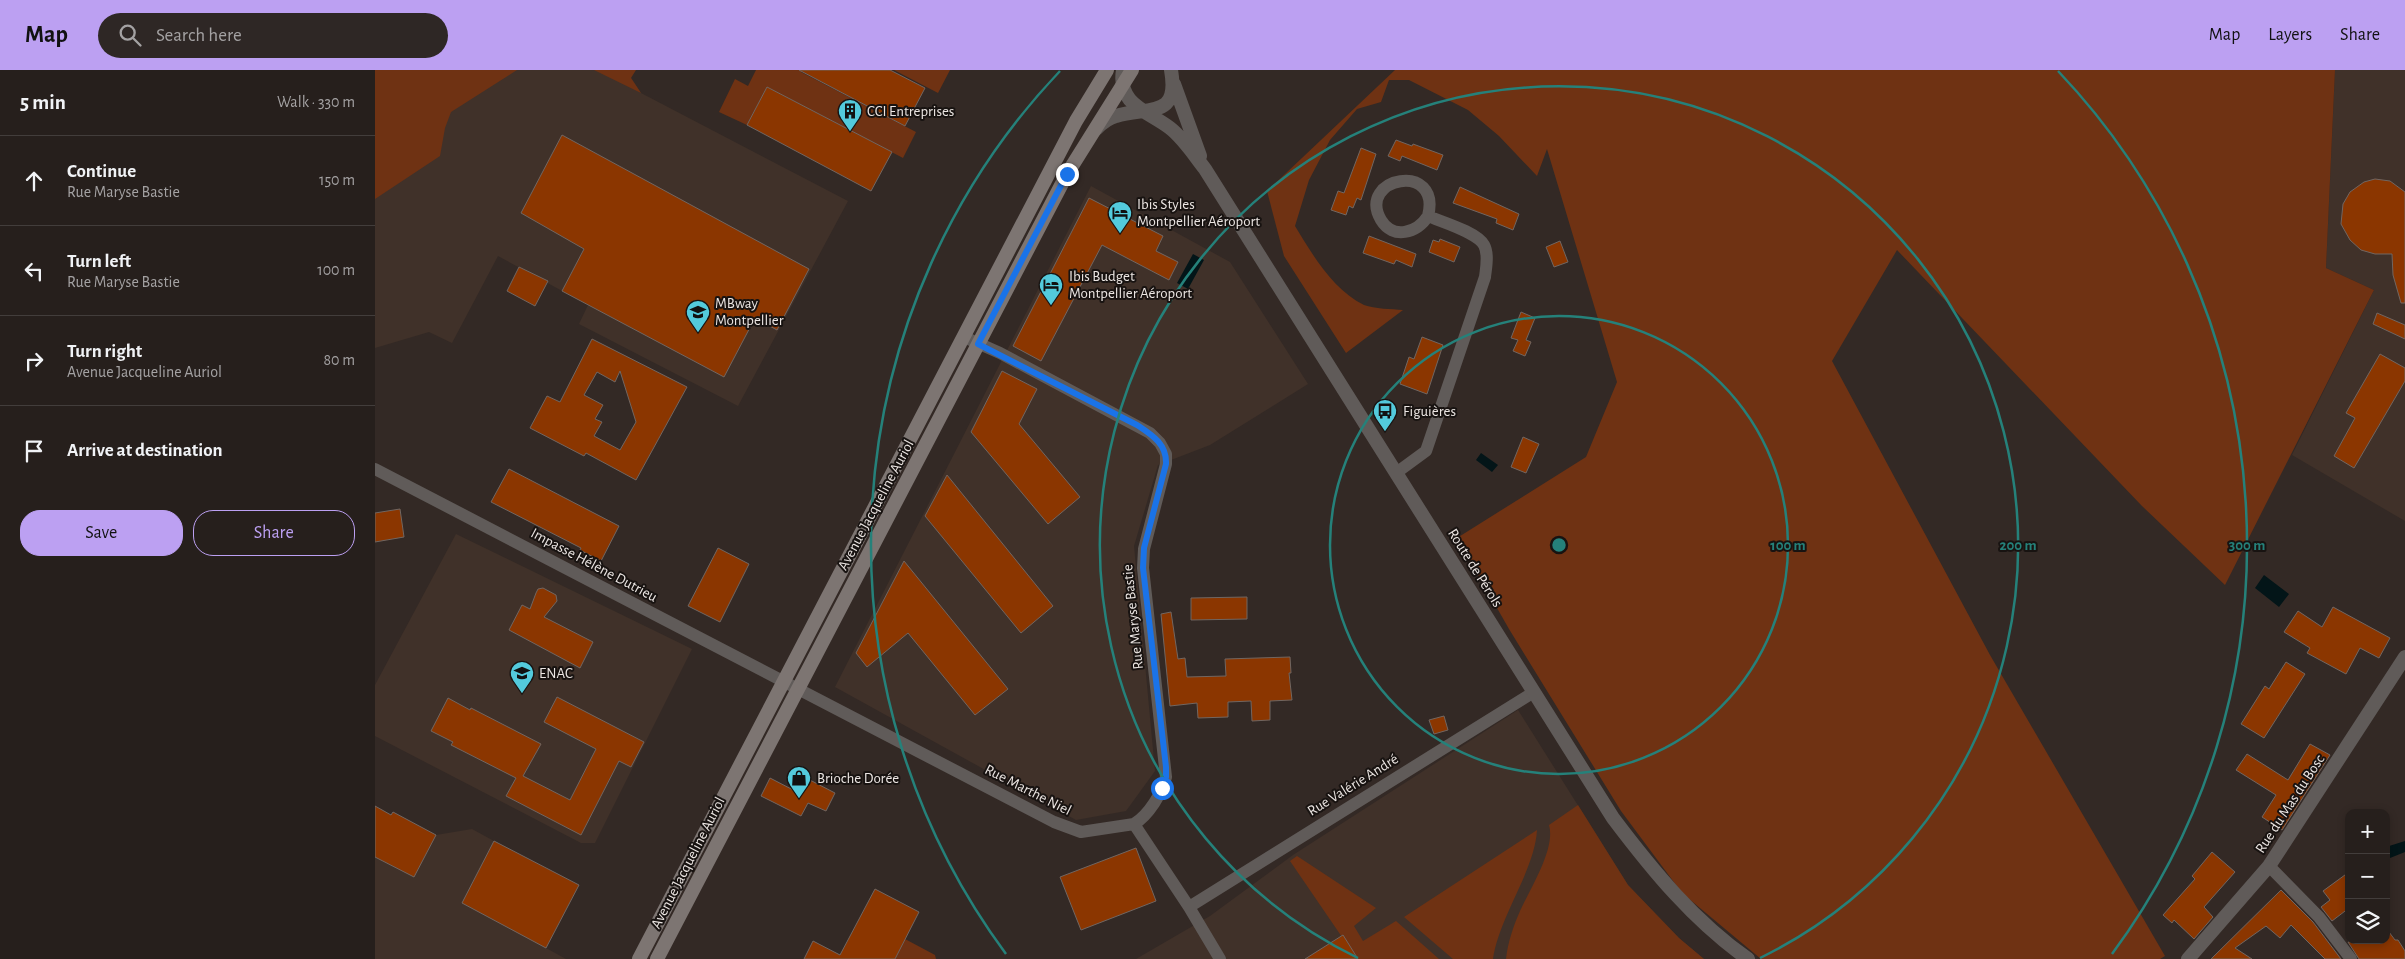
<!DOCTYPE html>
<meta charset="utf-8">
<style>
:root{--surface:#261f1c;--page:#2e2725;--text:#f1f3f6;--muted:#a4a2a3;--line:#423d3b;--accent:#bca0f2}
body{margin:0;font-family:"Alegreya Sans",sans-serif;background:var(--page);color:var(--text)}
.controls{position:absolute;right:15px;bottom:15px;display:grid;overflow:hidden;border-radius:10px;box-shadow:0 2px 8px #0003}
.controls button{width:45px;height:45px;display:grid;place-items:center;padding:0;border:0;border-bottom:1px solid var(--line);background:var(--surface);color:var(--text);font:25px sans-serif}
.stop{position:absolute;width:15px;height:15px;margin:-11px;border:4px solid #1a73e8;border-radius:50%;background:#fff}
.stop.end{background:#1a73e8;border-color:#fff;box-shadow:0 1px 5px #0008}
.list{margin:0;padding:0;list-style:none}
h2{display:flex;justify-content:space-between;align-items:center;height:65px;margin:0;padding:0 20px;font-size:21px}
h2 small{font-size:16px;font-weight:400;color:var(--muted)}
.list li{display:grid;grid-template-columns:32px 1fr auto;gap:15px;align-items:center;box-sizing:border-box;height:90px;padding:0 20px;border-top:1px solid var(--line)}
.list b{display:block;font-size:19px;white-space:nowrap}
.list p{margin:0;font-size:16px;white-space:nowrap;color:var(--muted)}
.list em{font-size:16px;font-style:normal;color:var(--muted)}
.actions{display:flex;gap:10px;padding:15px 20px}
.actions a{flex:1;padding:11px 0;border:1px solid var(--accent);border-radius:20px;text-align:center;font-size:18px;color:var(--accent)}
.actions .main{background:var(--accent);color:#111}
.icon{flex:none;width:28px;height:28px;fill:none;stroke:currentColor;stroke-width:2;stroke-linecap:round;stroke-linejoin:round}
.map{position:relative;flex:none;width:2030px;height:889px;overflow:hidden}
header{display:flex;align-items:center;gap:30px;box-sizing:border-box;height:70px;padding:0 25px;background:var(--accent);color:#111}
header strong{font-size:24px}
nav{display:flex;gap:28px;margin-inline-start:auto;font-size:18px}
.search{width:350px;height:45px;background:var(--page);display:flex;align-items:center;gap:12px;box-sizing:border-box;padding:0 18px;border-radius:28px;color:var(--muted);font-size:19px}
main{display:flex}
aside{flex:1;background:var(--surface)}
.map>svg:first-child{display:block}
.built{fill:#403129}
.green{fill:#6f3213}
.water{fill:#031518}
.building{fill:#8b3600;stroke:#716661;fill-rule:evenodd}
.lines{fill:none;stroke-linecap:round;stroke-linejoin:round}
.minor{stroke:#605b59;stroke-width:12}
.tertiary{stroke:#605b59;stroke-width:14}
.secondary{stroke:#7d7572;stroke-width:14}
.route{stroke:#1a73e8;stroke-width:6}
.ring{fill:none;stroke:#25817a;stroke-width:2.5}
.labels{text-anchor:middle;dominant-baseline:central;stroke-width:4;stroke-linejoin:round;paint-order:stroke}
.poi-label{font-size:15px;fill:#ece6e3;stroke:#181311;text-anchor:start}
.street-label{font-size:15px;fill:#ece6e3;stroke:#181311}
.centre{fill:#25817a;stroke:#181311;stroke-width:2.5}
.ring-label{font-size:15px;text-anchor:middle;font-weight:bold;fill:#25817a;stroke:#181311;stroke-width:4;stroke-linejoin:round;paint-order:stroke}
</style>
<header>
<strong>Map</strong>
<div class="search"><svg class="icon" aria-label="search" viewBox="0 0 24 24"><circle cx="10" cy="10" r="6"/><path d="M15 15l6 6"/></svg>Search here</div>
<nav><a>Map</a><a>Layers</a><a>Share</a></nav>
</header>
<main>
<aside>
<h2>5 min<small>Walk · 330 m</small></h2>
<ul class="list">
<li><svg class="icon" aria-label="ahead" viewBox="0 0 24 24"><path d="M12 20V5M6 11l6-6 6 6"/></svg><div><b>Continue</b><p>Rue Maryse Bastie</p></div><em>150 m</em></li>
<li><svg class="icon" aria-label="left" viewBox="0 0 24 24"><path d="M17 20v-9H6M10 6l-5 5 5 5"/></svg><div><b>Turn left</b><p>Rue Maryse Bastie</p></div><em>100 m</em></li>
<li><svg class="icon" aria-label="right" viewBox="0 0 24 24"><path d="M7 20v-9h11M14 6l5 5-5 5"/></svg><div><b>Turn right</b><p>Avenue Jacqueline Auriol</p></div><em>80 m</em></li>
<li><svg class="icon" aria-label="arrive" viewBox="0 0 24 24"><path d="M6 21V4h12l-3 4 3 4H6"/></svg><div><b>Arrive at destination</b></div></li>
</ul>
<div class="actions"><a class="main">Save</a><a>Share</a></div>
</aside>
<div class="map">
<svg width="2030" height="889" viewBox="0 0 2030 889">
<rect width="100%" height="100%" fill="#332925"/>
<path class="built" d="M0 0H251L266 23 473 131 363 336 204 254 213 235 123 186 77 273 54 262 0 278Z
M1960 0H2030V451L1917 385 1999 220 1951 198Z
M716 116 855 192 933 314 835 375 783 395 759 476 780 701 751 741 701 750 460 617Z
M81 464 317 579 220 773H206L0 666V615Z
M1143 640 1253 815 1304 868 1329 889H761L835 846 918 785Z
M0 736 10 741 4 754 10 757 18 742 61 765 97 759 119 771 171 878 191 889H0Z"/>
<path class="green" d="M0 0H142L76 42 70 58 65 86 0 129Z
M219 0H261L256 8 266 23Z
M381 0H427L426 2 541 62 528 88 392 17 372 55 344 42 360 9 373 16Z
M519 0H575L563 23Z
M1020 0H1960L1951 198 1999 220 1850 515 1767 436 1522 180 1457 291 1615 585 1790 886 1785 889H1386L1307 823 1246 741 1134 559 1082 468 1211 387 1242 312 1172 79 1162 106 1124 66 1093 40 1034 10H1014L1006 32 982 39 955 70 934 110 920 156C937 184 958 220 989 235 1000 239 1016 239 1028 240L971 283 909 186 892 121Z
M1203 735 1253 815 1304 868 1329 889H1131C1133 872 1138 857 1145 841 1155 819 1181 778 1174 755Z
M1162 760C1160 800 1124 847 1118 889H1078L1029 847Z
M922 786 1001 838 979 856 988 871 1021 851 1064 889H982L915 791Z
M530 869 560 885 561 889H520Z"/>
<path class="water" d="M818 184 829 190 813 219 802 213Z
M1106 383 1123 395 1117 402 1101 390Z
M1889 505 1914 524 1904 537 1880 518Z
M2030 771V782L2015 788 2011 786V777Z"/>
<path class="building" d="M424 0H515L550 18 530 56Z
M392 17 517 82 496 121 372 55Z
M187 65 434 199 402 260 380 248 349 307 187 221 209 179 146 143Z
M1021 70 1037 76 1038 74 1068 85 1062 100 1027 86 1025 91 1013 86Z
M986 78 1001 84 986 130 982 128 978 138 974 136 971 145 956 140 963 121 969 123Z
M2000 109 2015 111 2030 122V233H2026L2018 205 2017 184H2000L1986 180 1975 170 1966 154 1968 134 1975 122 1989 112Z
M1085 117 1144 144 1138 160 1121 153 1122 149 1078 133Z
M714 128 788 166 781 181 803 192 794 210 727 175 666 291 638 276Z
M994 166 1041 184 1037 197 1021 190 1019 194 988 183Z
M1065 169 1085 177 1079 192 1054 182 1058 170 1064 172Z
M1185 171 1193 192 1179 197 1171 177Z
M144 197 173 211 160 236 132 221Z
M1146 242 1160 248 1151 270 1156 272 1150 286 1138 281 1143 270 1136 268Z
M2002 243 2030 255V269L1998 254Z
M1047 267 1068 275 1052 324 1025 314 1034 287 1039 289Z
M217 269 312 317 261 410 211 383 209 386 155 358 172 326 185 332ZM245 301 261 352 245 380 219 366 227 352 220 349 228 335 209 325 222 302 240 312Z
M2005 284 2030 298V311L1979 398 1959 386 1980 348 1971 343Z
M627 301 662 319 644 354 705 427 673 454 596 362Z
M1148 367 1164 374 1151 403 1136 397Z
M134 399 244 456 226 491 205 480 206 478 116 432Z
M572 405 678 536 646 563 550 446Z
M25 439 29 467 0 472V443Z
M343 478 374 494 345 552 313 536Z
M529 491 633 619 600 645 533 563 492 597 481 583Z
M168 518 181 525 182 531 169 547 218 572 205 598 134 560 147 535 155 539 161 523 163 519Z
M872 527V549L816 550V528Z
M1958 537 2015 568 2004 588 1985 578 1971 604 1932 583 1935 578 1909 562 1923 541 1947 557Z
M796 542 803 589 810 588 812 607 851 606 850 589 915 587 916 603H914L917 630 895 631V650L877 651 876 631 853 632V647L823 648 822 633 795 636 786 544Z
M1911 592 1930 604 1889 668 1866 654 1890 616 1894 619Z
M182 627 269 672 256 697 244 691 206 765 131 726 141 708 76 675 78 672 56 661 73 628 95 640 96 638 166 674 148 706 195 730 221 679 169 652Z
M1069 646 1073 660 1059 664 1054 650Z
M1935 674 1955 685 1907 760 1887 747 1901 725 1861 700 1872 684 1913 710Z
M395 708 424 723 431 708 460 723 451 741 433 733 426 746 386 726Z
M0 736 16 745 18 742 61 765 39 807 0 787Z
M119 771 204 815 171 878 87 833Z
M761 778 781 831 706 860 685 807Z
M1837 782 1860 802 1829 837 1838 847 1819 869 1799 850 1797 853 1788 845 1820 809 1817 806Z
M1974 802V838L1957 851 1946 837 1955 830 1948 821Z
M500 819 544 842 520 889H429L438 871 465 885Z
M1906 820 1938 852 1966 889H1950L1916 855 1905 868 1891 856 1860 878 1877 889H1836Z
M2011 858 2020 870H2023L2030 881V889H1984L1973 872 2011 870Z
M968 865 983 889H930Z"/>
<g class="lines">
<path class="minor" d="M0 399 679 752 706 762 759 754C774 745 787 723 791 707L768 498 769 479 791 394V384L785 373 775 363 625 283 589 267
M1021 403 1051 381 1110 207C1111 198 1114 184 1109 175 1102 162 1067 152 1053 146 1042 163 1018 170 1006 150 981 107 1067 91 1053 146
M759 754 814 837 845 889
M1894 796 1944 847 1976 889
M814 837 1159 622"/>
<path class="tertiary" d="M748 0C742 35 773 41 795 58 809 69 819 85 830 99L1238 748C1278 801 1319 851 1373 889
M799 14 825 86
M721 59C727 53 733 48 741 46 772 36 805 50 796 0
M1813 889 1894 796 2030 587"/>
<path class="secondary" d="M264 889 701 51 732 0
M282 889 692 104 757 0"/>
</g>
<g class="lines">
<path class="route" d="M692 104 603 274 762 355C777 365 792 374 791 394L769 478 768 498 791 697V707L787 718"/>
</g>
<g class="ring">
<circle cx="1184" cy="475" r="229"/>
<path d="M983 888A459 459 0 1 1 1385 888"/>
<path d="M631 884A688 688 0 0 1 685 1M1683 1A688 688 0 0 1 1737 884"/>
</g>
<defs>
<g id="building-pin" transform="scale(1.25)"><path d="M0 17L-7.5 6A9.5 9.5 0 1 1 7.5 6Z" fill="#53cadc" stroke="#181311"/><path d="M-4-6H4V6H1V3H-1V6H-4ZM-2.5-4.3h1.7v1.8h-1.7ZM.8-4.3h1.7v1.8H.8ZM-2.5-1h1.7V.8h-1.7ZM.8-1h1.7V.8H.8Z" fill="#111"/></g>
<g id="hotel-pin" transform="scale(1.25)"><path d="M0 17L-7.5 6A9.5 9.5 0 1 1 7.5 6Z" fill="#53cadc" stroke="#181311"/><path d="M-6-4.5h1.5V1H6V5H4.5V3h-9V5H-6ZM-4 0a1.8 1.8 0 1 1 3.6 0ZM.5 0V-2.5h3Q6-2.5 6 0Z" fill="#111"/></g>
<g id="university-pin" transform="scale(1.25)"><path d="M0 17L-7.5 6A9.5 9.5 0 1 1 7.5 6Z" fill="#53cadc" stroke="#181311"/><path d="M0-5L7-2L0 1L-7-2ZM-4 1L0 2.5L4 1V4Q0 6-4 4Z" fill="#111"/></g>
<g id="bus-pin" transform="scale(1.25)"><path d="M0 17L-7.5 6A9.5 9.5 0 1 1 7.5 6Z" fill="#53cadc" stroke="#181311"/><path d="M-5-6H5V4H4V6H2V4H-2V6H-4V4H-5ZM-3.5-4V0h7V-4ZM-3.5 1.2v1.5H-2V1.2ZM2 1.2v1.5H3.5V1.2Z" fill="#111"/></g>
<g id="shop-pin" transform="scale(1.25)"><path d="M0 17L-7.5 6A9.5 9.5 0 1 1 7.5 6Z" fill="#53cadc" stroke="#181311"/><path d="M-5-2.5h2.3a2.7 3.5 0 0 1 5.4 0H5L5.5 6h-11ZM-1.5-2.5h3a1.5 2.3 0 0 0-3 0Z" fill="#111"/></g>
</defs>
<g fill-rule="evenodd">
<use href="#building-pin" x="475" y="41"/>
<use href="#hotel-pin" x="745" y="143"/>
<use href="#hotel-pin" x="676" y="215"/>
<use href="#university-pin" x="323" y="242"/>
<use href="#bus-pin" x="1010" y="341"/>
<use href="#university-pin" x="147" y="603"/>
<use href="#shop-pin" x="424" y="708"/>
</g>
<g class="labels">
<g class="poi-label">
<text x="492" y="41">CCI Entreprises</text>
<text x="762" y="134">Ibis Styles<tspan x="762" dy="17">Montpellier Aéroport</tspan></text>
<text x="694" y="206">Ibis Budget<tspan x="694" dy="17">Montpellier Aéroport</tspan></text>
<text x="340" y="233">MBway<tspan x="340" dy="17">Montpellier</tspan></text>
<text x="1028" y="341">Figuières</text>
<text x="164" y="603">ENAC</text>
<text x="442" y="708">Brioche Dorée</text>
</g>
<g class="street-label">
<text transform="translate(501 435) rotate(-62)">Avenue Jacqueline Auriol</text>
<text transform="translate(219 495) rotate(28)">Impasse Hélène Dutrieu</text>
<text transform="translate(1100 498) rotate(58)">Route de Pérols</text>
<text transform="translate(758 547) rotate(-96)">Rue Maryse Bastie</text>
<text transform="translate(978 715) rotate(-32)">Rue Valérie André</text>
<text transform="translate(653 720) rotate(27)">Rue Marthe Niel</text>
<text transform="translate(1915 734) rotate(-57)">Rue du Mas du Bosc</text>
<text transform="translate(313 793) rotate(-63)">Avenue Jacqueline Auriol</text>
</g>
</g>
<circle cx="1184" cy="475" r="8" class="centre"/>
<g class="ring-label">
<text x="1413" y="480">100 m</text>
<text x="1643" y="480">200 m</text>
<text x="1872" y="480">300 m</text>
</g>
</svg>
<div class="controls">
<button>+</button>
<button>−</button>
<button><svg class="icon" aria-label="layers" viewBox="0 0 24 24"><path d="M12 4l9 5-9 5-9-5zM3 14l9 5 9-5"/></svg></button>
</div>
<div class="stop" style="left:787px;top:718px"></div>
<div class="stop end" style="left:692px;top:104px"></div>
</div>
</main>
